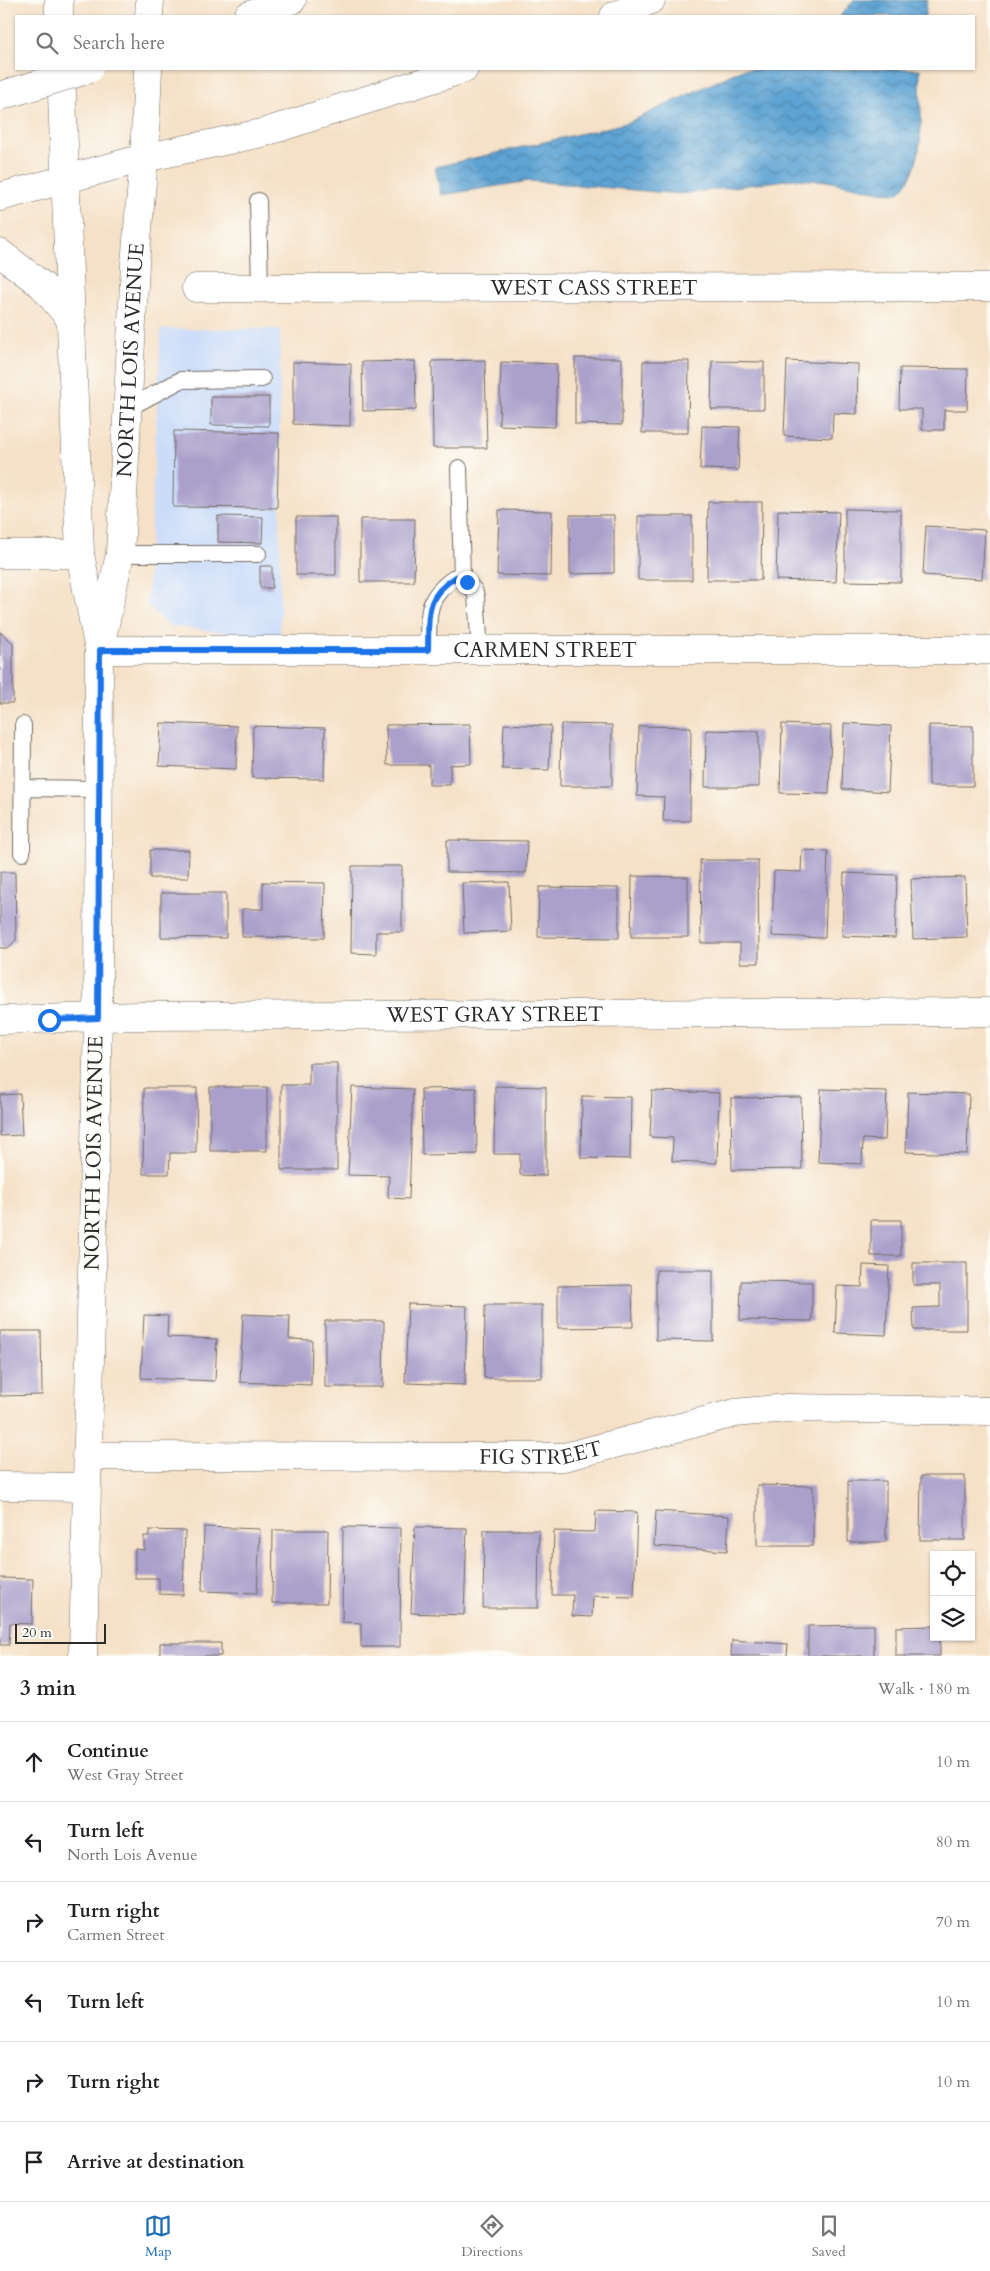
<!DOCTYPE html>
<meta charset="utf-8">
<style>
:root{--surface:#fff;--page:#f6f6f6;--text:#202124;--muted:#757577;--line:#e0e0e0;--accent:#1f6fb2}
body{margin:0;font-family:Cardo,serif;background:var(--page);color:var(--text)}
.controls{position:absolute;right:15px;bottom:15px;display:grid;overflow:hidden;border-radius:0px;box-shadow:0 1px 4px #0004}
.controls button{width:45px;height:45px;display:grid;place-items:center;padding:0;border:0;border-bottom:1px solid var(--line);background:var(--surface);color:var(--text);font:25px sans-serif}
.scale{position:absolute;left:15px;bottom:12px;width:91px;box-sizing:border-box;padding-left:5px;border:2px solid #2b2b2b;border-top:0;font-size:14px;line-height:18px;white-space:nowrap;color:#2b2b2b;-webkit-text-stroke:4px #fdfcf7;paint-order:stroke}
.stop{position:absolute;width:15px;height:15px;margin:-11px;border:4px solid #1a73e8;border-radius:50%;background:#fff}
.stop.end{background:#1a73e8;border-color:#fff;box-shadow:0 1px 5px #0008}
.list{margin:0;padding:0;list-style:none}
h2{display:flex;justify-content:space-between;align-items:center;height:65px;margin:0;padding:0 20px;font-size:21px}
h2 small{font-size:16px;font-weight:400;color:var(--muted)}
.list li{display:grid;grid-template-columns:32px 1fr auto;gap:15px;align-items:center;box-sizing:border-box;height:80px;padding:0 20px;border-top:1px solid var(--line)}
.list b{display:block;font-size:19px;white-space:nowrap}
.list p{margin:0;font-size:16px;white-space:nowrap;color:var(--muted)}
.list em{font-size:16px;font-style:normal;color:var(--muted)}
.icon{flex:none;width:28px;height:28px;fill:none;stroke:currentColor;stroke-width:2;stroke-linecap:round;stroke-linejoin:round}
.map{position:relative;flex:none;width:990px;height:1656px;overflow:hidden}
.search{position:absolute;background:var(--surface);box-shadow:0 1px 4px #0004;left:15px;right:15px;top:15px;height:55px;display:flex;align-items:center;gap:12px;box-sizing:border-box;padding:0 18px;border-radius:0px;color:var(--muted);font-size:19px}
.sheet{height:545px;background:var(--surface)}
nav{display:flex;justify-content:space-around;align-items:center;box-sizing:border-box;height:70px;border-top:1px solid var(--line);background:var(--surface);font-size:14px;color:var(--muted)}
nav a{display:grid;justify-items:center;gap:2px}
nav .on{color:var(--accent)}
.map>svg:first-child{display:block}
.built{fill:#cbdcf9}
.water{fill:url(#water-waves);stroke:#44677f}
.building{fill:#aaa0cb}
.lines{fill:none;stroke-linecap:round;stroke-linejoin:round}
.service-casing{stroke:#726b62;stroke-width:18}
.minor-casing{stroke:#726b62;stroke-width:29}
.tertiary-casing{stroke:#726b62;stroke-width:29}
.motorway-casing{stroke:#726b62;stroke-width:29}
.service{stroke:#fff;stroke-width:16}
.minor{stroke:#fff;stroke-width:28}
.tertiary{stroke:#fff;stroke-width:28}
.motorway{stroke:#fff;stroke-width:28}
.motorway-bridge-casing{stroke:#726b62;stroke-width:29;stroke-linecap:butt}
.motorway-bridge{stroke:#fff;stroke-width:28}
.route{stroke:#1a73e8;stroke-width:6}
.labels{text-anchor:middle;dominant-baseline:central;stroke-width:4;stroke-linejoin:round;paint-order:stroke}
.street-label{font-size:21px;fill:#2b2b2b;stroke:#fdfcf7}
</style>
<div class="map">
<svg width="990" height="1656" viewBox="0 0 990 1656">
<defs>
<pattern id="water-waves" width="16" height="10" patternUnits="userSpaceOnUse" patternTransform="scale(1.25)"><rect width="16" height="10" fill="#5da3d3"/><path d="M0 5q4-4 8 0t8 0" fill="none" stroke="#4d85ab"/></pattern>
</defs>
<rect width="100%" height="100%" fill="#fdfcf7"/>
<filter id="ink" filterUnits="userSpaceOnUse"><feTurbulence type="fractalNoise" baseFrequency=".02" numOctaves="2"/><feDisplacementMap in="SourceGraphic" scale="10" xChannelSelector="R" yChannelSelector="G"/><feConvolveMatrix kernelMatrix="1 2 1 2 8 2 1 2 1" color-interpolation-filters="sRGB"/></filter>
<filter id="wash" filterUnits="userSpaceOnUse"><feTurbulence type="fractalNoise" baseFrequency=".0096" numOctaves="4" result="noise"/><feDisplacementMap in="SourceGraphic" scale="20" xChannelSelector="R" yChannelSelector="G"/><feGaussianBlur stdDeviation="1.12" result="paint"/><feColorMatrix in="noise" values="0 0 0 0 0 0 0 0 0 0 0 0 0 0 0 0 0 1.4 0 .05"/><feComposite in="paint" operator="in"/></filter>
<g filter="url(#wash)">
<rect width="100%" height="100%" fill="#f5e1c7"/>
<path class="built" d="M161 329H280V637L235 634 169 626 147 605Z"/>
<path class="water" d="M854 0H927L925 16H840Z
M743 69H920C919 108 930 164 898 193L880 192 827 181 794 179 680 194 530 181 441 195 435 167 627 123Z"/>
<g id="blocks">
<path class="building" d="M575 358H622V425L575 424Z
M485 360 487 448H433L432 361Z
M415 361 416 410 363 411 362 362Z
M643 361H689L688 433H642Z
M712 361 764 362V409H711Z
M787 361 858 364 857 414 833 413 832 438 784 436Z
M293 362 351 364 350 426 293 424Z
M501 362 557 364 555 427 499 425Z
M900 368 968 369 967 410H944V430H922V409H899Z
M211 397H269V426L211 425Z
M702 426 740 427 738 470 700 469Z
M174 431 279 433 277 508 173 507Z
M708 502H762L761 580H707Z
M845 509 901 510V582L845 581Z
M499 510 552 511 551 576 497 575Z
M778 510 839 512 836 582 776 580Z
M570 515H614V573L570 574Z
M218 516 263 517 262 543 218 542Z
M638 516H692V580H638Z
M296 517H336V575H296Z
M360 519H415L414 582H360Z
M926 526 985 530 982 579 923 575Z
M260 566H272V588H260Z
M0 632 13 643V703H0Z
M161 723 237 726 236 769 159 766Z
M844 723 891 726 888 792 842 789Z
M470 724 471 764 450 765V785H429V765H387L386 725Z
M504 724 551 726 549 770 502 769Z
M561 724 612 725V786H560Z
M782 724 831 726 829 794 780 793Z
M929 725 973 726V786H929Z
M253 726 325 728 324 779 252 778Z
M639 726 691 727 690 821H663L664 797 637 796Z
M706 730 759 731V787H705Z
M447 840 527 841 526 873 447 872Z
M150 850H189L188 878H150Z
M802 850 828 851 825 938 772 936 774 871 801 872Z
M700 860H758L759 963H740V943H701Z
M352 866H402V932H376V954L351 953Z
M0 872H15L16 940 8 948H0Z
M844 873 897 875 895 938 842 936Z
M632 876 688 877V937H631Z
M965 877 967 937 913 939 911 879Z
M263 882 325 883 324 938 242 937V909H263Z
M509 882 511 931 464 933 462 883Z
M539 887 619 888V938L538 937Z
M161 893H226V938L161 937Z
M309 1063H337V1170H281V1085H309Z
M495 1086 546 1087V1176L520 1175V1154H494Z
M210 1087H267V1151H210Z
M352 1087 413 1089 409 1199 388 1198 389 1176 348 1175Z
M144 1088H197L196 1153H170L169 1174H143Z
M476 1088 477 1154 422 1155 421 1089Z
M821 1089 887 1091 885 1140 863 1139 862 1164 818 1162Z
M652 1091 719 1093 717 1163 672 1161 673 1138 650 1137Z
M908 1092 969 1094 967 1154 906 1152Z
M20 1094 22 1135 0 1136V1095Z
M582 1096 631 1097 630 1159 581 1158Z
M801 1097 802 1169 732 1170 731 1098Z
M871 1220H901V1256H871Z
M913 1263H967V1330H914L913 1308 940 1307V1285H913Z
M863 1265 889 1266 886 1335 835 1333 837 1286 862 1287Z
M656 1270H713V1341L656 1340Z
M741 1281 812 1282V1321L740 1320Z
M632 1285 633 1327 558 1328V1286Z
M408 1304 467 1306 465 1385 405 1383Z
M485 1305H542V1378H484Z
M243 1314 290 1316 289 1339 312 1340 311 1385 240 1382Z
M144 1315 168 1316 167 1337 217 1339 215 1381 141 1378Z
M325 1321H384L383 1387H325Z
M0 1331H41L42 1395 0 1396Z
M921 1476H965V1540H920Z
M848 1481H886V1542H848Z
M757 1485 813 1486V1546H757Z
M596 1511 637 1512 634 1597 593 1596 592 1617 572 1616 573 1595H552L554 1531 595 1532Z
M656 1511 729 1516 727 1551 654 1546Z
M204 1527 260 1529 257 1593 202 1591Z
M343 1527 401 1528 400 1647H361V1623L342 1622Z
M415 1527 467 1528 464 1615 411 1613Z
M149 1530 185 1531 183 1595 159 1594V1578H135V1549L144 1550V1536H149Z
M273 1530H328L327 1603H272Z
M484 1530H539L538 1608H483Z
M0 1578 33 1579 32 1624 10 1623 9 1645H0Z
M874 1625V1656H808V1626Z
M934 1626V1637H940V1656H896V1627Z
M732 1640 788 1644 787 1656H731Z
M160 1643H221V1656H160Z"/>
</g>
</g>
<g filter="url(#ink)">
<use href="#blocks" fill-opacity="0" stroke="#726b62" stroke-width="1"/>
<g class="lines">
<g class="service-casing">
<path id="service" d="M258 201 260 288
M128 408 181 380 262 379
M459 468 462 577 474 590 476 596 480 650
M120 554H258
M428 650C429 614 424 598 456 577H462
M23 788 99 789
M22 853 23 725"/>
</g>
<g class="minor-casing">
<g id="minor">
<path id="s1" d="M196 288 990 287"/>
<path d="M0 554H80"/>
<path id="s2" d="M99 650H990"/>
<path id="s3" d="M0 1020 139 1016 990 1012"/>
<path id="s4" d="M86 1456 564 1457 735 1413 787 1408 990 1411"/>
<path d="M0 1486 86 1487"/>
</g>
</g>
<g class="tertiary-casing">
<g id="tertiary">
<path d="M59 0V16"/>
<path d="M149 16 150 0"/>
<path d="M61 69 80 554 99 650 98 1018 83 1656"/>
<path id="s5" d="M102 638 120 554 135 264 144 158 148 69"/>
</g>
</g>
<g class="motorway-casing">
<path id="motorway" d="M248 16 292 0
M614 16 651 0
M0 197 144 158 262 133 464 69
M0 253 43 286 72 321"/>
</g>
<use href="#service" class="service"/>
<use href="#minor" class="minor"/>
<use href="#tertiary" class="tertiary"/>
<use href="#motorway" class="motorway"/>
<g class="motorway-bridge-casing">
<path id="motorway-bridge" d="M0 96 89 69"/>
</g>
<use href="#motorway-bridge" class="motorway-bridge"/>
</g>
</g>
<g class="lines" filter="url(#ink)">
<path class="route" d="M49 1020 98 1018 100 650H428C429 614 424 597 456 577H462L467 582"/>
</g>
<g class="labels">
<g class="street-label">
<text stroke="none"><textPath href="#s1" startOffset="398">WEST CASS STREET</textPath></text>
<text stroke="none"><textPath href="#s5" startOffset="280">NORTH LOIS AVENUE</textPath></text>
<text stroke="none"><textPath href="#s2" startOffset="446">CARMEN STREET</textPath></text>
<text stroke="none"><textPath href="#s3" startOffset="495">WEST GRAY STREET</textPath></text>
<text transform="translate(94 1153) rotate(-89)">NORTH LOIS AVENUE</text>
<text stroke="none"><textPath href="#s4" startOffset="455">FIG STREET</textPath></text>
</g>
</g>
</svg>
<div class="controls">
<button><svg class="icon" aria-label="locate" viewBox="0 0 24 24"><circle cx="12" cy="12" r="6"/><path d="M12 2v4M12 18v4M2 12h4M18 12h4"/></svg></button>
<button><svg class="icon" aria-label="layers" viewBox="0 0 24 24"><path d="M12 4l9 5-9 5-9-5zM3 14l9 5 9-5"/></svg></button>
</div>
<div class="scale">20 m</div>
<div class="stop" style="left:49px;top:1020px"></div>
<div class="stop end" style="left:467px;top:582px"></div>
<div class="search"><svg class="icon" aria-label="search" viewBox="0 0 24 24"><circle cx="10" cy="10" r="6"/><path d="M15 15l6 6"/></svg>Search here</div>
</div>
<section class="sheet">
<h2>3 min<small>Walk · 180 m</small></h2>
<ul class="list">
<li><svg class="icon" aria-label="ahead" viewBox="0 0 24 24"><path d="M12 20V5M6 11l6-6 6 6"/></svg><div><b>Continue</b><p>West Gray Street</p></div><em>10 m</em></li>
<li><svg class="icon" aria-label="left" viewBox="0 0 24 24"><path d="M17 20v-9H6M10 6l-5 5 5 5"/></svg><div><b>Turn left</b><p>North Lois Avenue</p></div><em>80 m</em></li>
<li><svg class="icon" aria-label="right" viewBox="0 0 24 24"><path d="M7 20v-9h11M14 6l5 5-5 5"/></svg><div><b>Turn right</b><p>Carmen Street</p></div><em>70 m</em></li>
<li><svg class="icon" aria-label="left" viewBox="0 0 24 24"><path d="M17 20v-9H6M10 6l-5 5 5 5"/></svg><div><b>Turn left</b></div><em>10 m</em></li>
<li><svg class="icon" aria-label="right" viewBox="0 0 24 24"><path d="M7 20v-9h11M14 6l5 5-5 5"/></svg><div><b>Turn right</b></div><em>10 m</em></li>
<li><svg class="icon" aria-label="arrive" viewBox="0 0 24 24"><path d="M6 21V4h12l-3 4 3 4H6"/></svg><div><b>Arrive at destination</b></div></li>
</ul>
</section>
<nav>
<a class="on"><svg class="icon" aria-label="map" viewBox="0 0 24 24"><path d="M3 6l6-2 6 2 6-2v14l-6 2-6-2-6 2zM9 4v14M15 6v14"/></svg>Map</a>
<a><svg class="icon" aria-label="directions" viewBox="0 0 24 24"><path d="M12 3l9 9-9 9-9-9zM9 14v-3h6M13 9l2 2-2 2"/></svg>Directions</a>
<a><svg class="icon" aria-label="saved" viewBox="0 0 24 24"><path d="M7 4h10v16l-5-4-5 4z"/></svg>Saved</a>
</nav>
